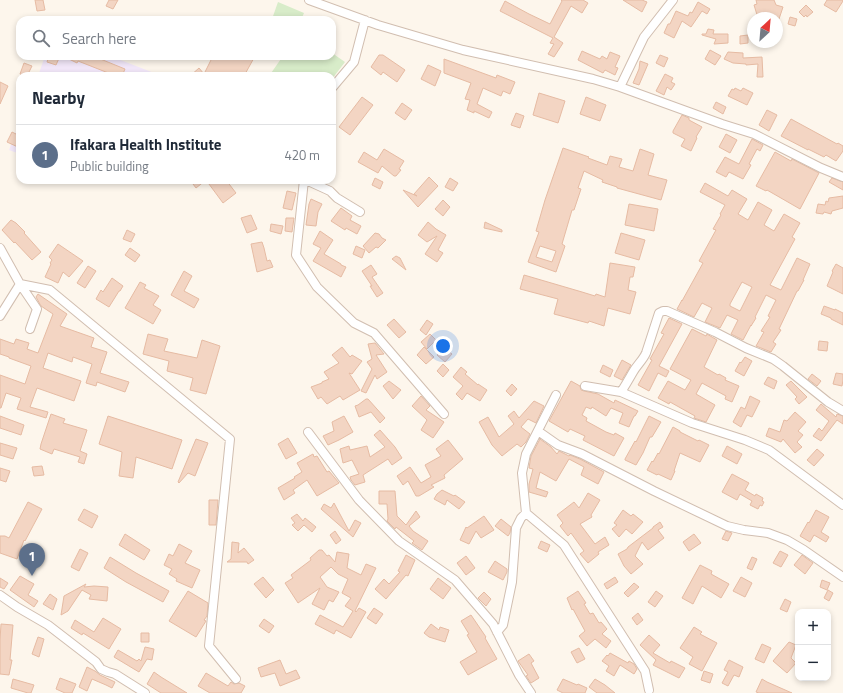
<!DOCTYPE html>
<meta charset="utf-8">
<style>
:root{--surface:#fff;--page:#f2f2f3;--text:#1f2937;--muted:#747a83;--line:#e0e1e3;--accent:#b45309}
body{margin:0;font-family:"Titillium Web",sans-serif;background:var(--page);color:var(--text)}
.controls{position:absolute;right:12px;bottom:12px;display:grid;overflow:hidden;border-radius:8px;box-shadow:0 2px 6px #0003}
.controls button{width:36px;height:36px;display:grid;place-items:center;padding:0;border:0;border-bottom:1px solid var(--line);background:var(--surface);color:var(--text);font:20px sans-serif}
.compass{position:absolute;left:747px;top:12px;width:36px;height:36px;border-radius:50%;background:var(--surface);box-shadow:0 2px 6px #0003;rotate:26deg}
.you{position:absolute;left:443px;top:346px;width:14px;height:14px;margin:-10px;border:3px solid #fff;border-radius:50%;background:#1a73e8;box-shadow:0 0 0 6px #1a73e833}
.badge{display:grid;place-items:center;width:26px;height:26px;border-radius:50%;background:var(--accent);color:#fff;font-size:13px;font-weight:700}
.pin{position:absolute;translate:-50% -33px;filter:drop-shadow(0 1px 2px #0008)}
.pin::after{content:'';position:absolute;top:21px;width:14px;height:12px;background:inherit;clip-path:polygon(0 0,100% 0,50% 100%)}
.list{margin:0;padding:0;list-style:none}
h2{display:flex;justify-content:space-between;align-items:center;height:52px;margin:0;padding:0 16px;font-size:17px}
h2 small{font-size:13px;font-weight:400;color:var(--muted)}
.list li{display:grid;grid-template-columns:26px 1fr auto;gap:12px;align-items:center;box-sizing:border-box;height:60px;padding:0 16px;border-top:1px solid var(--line)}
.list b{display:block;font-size:15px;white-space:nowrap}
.list p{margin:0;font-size:13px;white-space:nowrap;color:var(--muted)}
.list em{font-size:13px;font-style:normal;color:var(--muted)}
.icon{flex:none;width:22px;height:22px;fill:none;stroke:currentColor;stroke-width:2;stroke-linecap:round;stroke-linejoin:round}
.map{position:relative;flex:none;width:843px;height:693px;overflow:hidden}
.search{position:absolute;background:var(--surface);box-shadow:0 2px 6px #0003;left:16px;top:16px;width:320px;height:44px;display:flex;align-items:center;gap:10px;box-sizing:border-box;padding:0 14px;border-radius:12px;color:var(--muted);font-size:15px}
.panel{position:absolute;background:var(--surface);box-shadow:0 2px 6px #0003;left:16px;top:72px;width:320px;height:112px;border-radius:12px}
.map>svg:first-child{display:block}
.education{fill:#f3e8fa}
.green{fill:#d8ecc9}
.building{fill:#f3d5c3;stroke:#e6bba3;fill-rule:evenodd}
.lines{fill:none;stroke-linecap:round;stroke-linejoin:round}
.street-casing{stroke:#d1beb0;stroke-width:10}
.street{stroke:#fff;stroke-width:8}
</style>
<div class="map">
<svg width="843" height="693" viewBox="0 0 843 693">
<rect width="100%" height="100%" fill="#fdf6ec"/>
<path class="education" d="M45 56H110L162 76H38Z
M20 121V154L9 150Z"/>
<path class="green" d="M278 2 304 13 301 20H274L272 19Z
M332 53 345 62 332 79V76H269L283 56H332Z"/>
<path class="building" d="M35 0H43L45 10 37 11Z
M109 0H118L113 9 106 6Z
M561 0H583L588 3 582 13 571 6 554 37 563 43 554 57 548 54 554 44 550 43 553 38 500 11 505 1 529 14 550 24 562 1Z
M623 0H642L647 2 642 12Z
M756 0H774L776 5 783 7 779 19 762 14 763 18H758L754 5 757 4Z
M827 0H843V1L836 12 824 5Z
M698 2 710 9 707 14 702 11 691 27 682 21 674 38 664 33 668 24H670L676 11 688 16 690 12 692 13Z
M806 5 813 12 807 17 806 15 804 17 799 12Z
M790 17 797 19 795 26 788 24Z
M708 29 714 30 713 34H728V43L714 44 716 39 702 35V34H706Z
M748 35V43L740 44V36Z
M710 50 721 56 715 65 705 59Z
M582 51 600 59 602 56 607 59 610 52 620 56 615 67 618 68 615 75 605 70 603 73 578 60Z
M728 52 743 53V58L762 57 763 77H757L758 64 746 65V64L733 63 724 59Z
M379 55H383L405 70 397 82 383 72 381 75 371 67Z
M660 55 668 58 664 67 656 63Z
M49 56H60L56 65 47 62Z
M63 56H93L125 69 122 76H116L78 61 77 63Z
M213 56H255L244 76H190L199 68 204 74Z
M444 59 496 78 497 75 515 82 510 94 503 91 501 96 483 88 477 104 492 112 489 118 474 111V113L467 110 470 100 465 99 471 83 444 73Z
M640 61 648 64 639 85 633 83 639 69Z
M24 63 32 66 27 76H24L20 74Z
M428 65 441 71 435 86 421 79Z
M665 74 673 78 671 82 675 84 671 90 667 87 664 95 656 91Z
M0 82 8 86 0 104Z
M735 88 741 91 743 88 753 93 747 105 728 96 732 89 734 90Z
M539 93 565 101 558 123 533 115Z
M362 97 373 105 350 135 339 127Z
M586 97 606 105 600 121 580 114Z
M716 102 726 107 723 114 713 108Z
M402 103 412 110 405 120 395 113Z
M767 110 777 115 769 131 759 125Z
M516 113 524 116 520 128 511 125Z
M682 115 689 118V120L702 127 696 137 697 138 691 151 681 146 685 139 673 133V131Z
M791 119 837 144 838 143 843 146V151L836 161 826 155 824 157 808 149V150L781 136Z
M12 132 20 136V148L7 142Z
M726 134 737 140 730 153 719 147Z
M752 139 763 145 760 151 757 149 749 164 751 165 743 179 729 172 726 177 716 172 725 157 739 164Z
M563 148 589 157 588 158 607 165 610 156 622 159 619 167 633 171 640 149 654 154 648 175 667 180 661 200 617 188V187L602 182 603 180 584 171 578 188 581 189 574 210H572L562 244 565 246 556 272 528 262 539 232 536 231 545 200ZM540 246 556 251 552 262 536 257Z
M384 149 404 161 399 169 401 170 396 176H394L382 166 378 173 358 162 364 152 377 160Z
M775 152 791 161 792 159 819 173 800 209 767 190 766 191 756 186Z
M429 177 438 186 418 207 403 190 417 196 414 194Z
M375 178 383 182 380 189 372 185Z
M450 178 458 183 453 191 445 187Z
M832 178 843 182V190L829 182Z
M190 180H226L236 193 223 203 206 180 196 188Z
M705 183 728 196 732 190 747 199 738 214 748 220 758 202 772 210 764 225 774 231 784 214 800 223 792 237 795 239 770 285 781 290 797 258 810 264 803 280H804L798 291H797L779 329 781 330 773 342 776 344 771 352 756 346 764 332 761 331 770 317 768 316 776 300 766 295 755 317 756 318 751 326V325L743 340 731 334 738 320 727 315 720 328 705 322 712 308 702 303 694 317 677 309 682 300V301L703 263 699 261 716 230 713 229 721 215 720 214 725 205 700 192ZM742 282 752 287 740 311 730 306V304Z
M287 191 296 193 292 210 283 208Z
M843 196V208L832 211 831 214 824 212 823 214 816 213 818 204 825 205 826 201 828 202 829 198Z
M311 199 322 204 318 212 316 226 306 225 309 204Z
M443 200 450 207 443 216 435 209Z
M629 204 658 209 654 231 625 225Z
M341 208 352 216 350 220 361 226 357 234 346 228 345 230 331 221Z
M251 215 257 229 247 233 241 218Z
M286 218H294L292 232 285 231Z
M11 220 16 223 25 232 24 233 41 252 32 260 15 242 14 243 2 230Z
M428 222 436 229 446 235 438 250 443 253 437 262 425 254 437 236 427 242 418 235Z
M485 222 502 230V232L484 228Z
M271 224 283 226 281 234 270 231Z
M127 230 135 234 131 242 123 239Z
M320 231 333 240 324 254 341 264V265L346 267 341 277 313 261 321 248 313 244Z
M375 233 379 234 382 238 386 240 378 248 376 247 369 253 363 246Z
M621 233 645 240 639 260 615 253Z
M262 242 264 248 267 261 270 260 273 267 257 272 251 244Z
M58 244 83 261 69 277 63 272 58 283 45 277 51 264 50 263 52 260 49 257Z
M356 246 365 250 362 258 353 254Z
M130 248 140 255 135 262 125 255Z
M396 256 400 258 406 270 392 259Z
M610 263 635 267 633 277H630L628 290 636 292 630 314 608 308 604 326 589 321 588 323 554 314 558 299 520 289 524 275 582 292 595 296 596 294 605 297Z
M836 264 843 268V294L827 286 833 272 832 271Z
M371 265 377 274 372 277 383 293 377 297 370 286H372L362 271Z
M88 266 96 271 85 288 77 283Z
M184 271 192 276 184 291 199 299 194 308 171 295Z
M112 278 123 286 120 291H119L109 307 96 299 101 290 103 292Z
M140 282 146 285 144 288 159 296 153 305 161 310 153 324 125 308Z
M38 294 67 314 60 326 94 338 91 347 107 352 100 373 129 382 125 392 97 382 96 386 86 383 92 364 73 357 72 362 48 353 43 368 81 381 74 401 37 388 30 407 48 412 46 418 17 409 21 398 6 393 1 408H0V375L25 384 31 366 9 358V357L0 354V339L14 344 16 339 29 343 27 349 38 353 53 314 41 306 36 297Z
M824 306 835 310V309L843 313V325L831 319V318L821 314Z
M669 318 682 324 659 366 669 371 666 377 658 373 649 391 638 385 652 360 650 359 664 334 661 333Z
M394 319 406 332 399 338 387 325Z
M427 320 433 324 426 335 420 330Z
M692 329 706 336 707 334 717 340 704 367 718 375 719 374 726 378 725 380 739 386 732 402 725 399 726 396 702 383 696 394 715 405 706 422 694 418 695 416 670 402 669 404 658 398 668 381 685 390 691 380 670 369Z
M148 334 168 339 164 351 197 358 202 340 220 346 206 394 190 390 193 378 167 371 169 361 143 354Z
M430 334 436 340 427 349 421 342Z
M819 341 828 342 827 351 818 350Z
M375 343 384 354 376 355 387 372 377 379 375 375 366 393 361 391 372 369 367 362 372 359 368 344Z
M342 347 350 357 352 355 362 361 352 374 349 373 360 390 343 400 340 396 327 404 321 397 318 399 311 387 322 383V382L329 379 324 372 339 363 332 355Z
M424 347 434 357 426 364 417 355Z
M444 347 452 354 445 362 437 355Z
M745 357 752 361 744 376 735 371 740 362 741 363Z
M622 360 631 365 622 380 614 376Z
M443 364 449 370 443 377 437 371Z
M603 365 613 370 610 377 600 372Z
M461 367 467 372 465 374 478 385V384L487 390 480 401 467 393 462 400 456 394 463 386 453 377Z
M836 373 843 374V380L842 386 833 384Z
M812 374 821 381 817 386 808 379Z
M768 377 777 381 774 389 764 384Z
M389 381 401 390 393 399 383 386Z
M571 381 580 386 581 390 584 391 598 394 614 403 615 400 638 411 635 416H634L629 427 619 423 623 413 611 408 606 416 592 407 591 409 586 407 582 415 587 418 586 421 606 432 614 435 615 433 624 438 614 456 583 440 585 436 570 429 568 432 549 421Z
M791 381 807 397 799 404 795 399 797 397 786 385Z
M512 384 517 389 511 396 506 391Z
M421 396 430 406 426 410 444 422 433 438 421 430 427 420 412 406Z
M750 396 760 401 752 417 747 415 741 427 733 422 741 407 745 409Z
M366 399H368L385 418 380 423 371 412 359 417 355 406 358 405Z
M534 401 544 406 536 423 528 419 521 427 530 434 526 442 521 447 517 444 502 456 492 445 479 422 488 417 499 437 514 424 508 416 514 411 519 418Z
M821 404 836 417 837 414 843 416V424L837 420 821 441 813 436 819 428 822 431 829 421 816 410Z
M795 412 806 422 798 431 803 435 797 442 802 447 795 453 783 439 781 442 766 436 769 428 780 432 784 420 787 421Z
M51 414 65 419 63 423 87 430 80 451 87 454 84 464 78 462 80 457 54 449 52 454 40 449 41 444Z
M0 416 24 425 21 435 0 428Z
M108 416 182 440 172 469 136 457 133 478 119 476 122 452 99 444Z
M344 416 353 432 339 440 328 445 323 436 334 431 332 422Z
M649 416 661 422 652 437H650L643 453 636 465 625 460V459L635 441 636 442Z
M673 427 680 431V432L698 441 699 440 709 445 700 462 680 453 674 471H675L671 480 658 474 657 475 647 470 652 461 653 462 658 453 659 454Z
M380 430 395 447 402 458 392 465 388 459 363 475 365 482 355 485 351 480 350 477 359 474 352 460 343 463 340 449 349 446 350 450 367 446 370 457 385 447 374 435Z
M288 438 297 453 286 459 278 444Z
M196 439 208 443 195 476 188 473 179 483 178 482Z
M540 439 551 447 557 454 559 451 569 456 570 455 580 459 604 472 598 484 581 475 584 467 569 459 556 481 540 472 536 488 548 492 546 497 529 492V484L533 469 529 468 531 456Z
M448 440 463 459 444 475 445 478 431 485 434 487 419 496H416L408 481 403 485 397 476 410 467 421 483 431 477 425 465 441 456 436 449Z
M0 443 17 448 13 459 0 455Z
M727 446 742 454 737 464 722 456Z
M817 449 824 455 814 466 807 460Z
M313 454 314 457 317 456 327 472 329 471 339 483 317 496 307 480 293 490 295 493 284 500 278 488 295 478 294 477 302 472 297 463Z
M42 466 44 475 34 476 32 467Z
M0 468 10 471 6 482 0 480Z
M732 474 749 483 745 490 755 496 756 494 763 498 762 501 764 502 762 506 760 505 758 509 750 505 752 501 740 494 737 500 722 492Z
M442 490 454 496 455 495 465 502 459 509 447 500 445 505 434 499 437 494Z
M379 491H395L397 516 406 525 416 511 420 517 409 526 413 531 428 541 422 550 412 543 414 541 396 527 395 529 387 521 388 519 387 504H379Z
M588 493 600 500 591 515 592 517 580 524 595 544 605 537 609 545 598 552 599 554 588 563 580 554 584 551 571 533 568 536 560 526 563 523 557 515 574 502 579 508Z
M209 500H218L216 525H209Z
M28 502 42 509 25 541 24 540 17 559 0 553V536H5L9 538Z
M334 503 349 531 355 520 361 523 353 537 321 509 324 504 331 508Z
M84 509 98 516 92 528 78 520Z
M623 510 631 516 633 514 643 522 632 534 626 529 619 537 612 529 617 525 614 523Z
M816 510 829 517 821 532 829 537 826 542 814 535 810 542 800 536 808 522 809 523Z
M297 514 303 521 305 518 316 527 312 532 304 525 298 531 292 525 295 523 291 518Z
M484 516 494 530 481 538 476 531 469 544 460 540 466 527 467 528Z
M501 519 511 527 510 533 508 536 495 526Z
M660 522 663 527 658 530 664 538 648 550 642 542 635 556 643 564 631 574 624 566 618 554 627 549 628 547 653 528V527Z
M335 531 341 540 336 544 330 535Z
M726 531 732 533 728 541 722 539Z
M125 534 150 550 144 560 119 545Z
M694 534 701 543 689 551 683 542Z
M541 541 550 545 547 552 538 548Z
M232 542 239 543 238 553 244 548 254 560 248 564 247 562H227L231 559Z
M179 544 192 551 185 563 200 570 192 588 176 581 177 579 169 574 172 569 164 565 169 554 173 556Z
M80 549 88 553 79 571 71 567Z
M319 550H322L327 556 329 555 335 562 337 552 349 554 347 568 361 575 366 564 376 568 355 611 356 612 359 608 366 612 351 638 336 630 334 634 315 624 320 615 343 627 353 611 345 606 351 598 342 593 348 579 338 574 331 567 320 577 327 587 339 592 333 602 329 600 324 610 312 604 320 588 298 603 285 583 293 578 291 575 311 560 310 558Z
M780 551 788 555 781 567 773 563Z
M406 555 415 560 408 576 406 575 386 599 375 589 384 579 389 584 400 572 398 571Z
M802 555 813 563 805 574 794 565Z
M466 556 475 568 466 575 457 563Z
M110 557 136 573 169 591 163 602 126 582 104 568Z
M752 557 757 559 752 570 747 568Z
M495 561 507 569V572L503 580 488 572Z
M700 565 712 571 711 574 729 584 721 598 702 586 693 604 682 598Z
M20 576 34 584 28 595 38 601 34 607 10 590Z
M263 577 274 590 266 598 254 584Z
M615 577 618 582 607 589 604 584Z
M741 577 752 583 745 597 733 591Z
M0 578 8 583 4 589 0 587Z
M438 578 451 588 443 599 430 589Z
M822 580 830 583 827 590 820 587Z
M634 583 639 587 628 597 624 593Z
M86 584 84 587 94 586 108 587 107 601 89 599 91 595 82 590 68 611 61 615 64 596Z
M828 590 833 593 829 601 824 598Z
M188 591 208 603 207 616 204 620 206 621 196 637 169 621Z
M578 591 586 603 584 604 590 614 593 613 599 623 601 622 607 629 602 634 611 641 606 648 595 639 587 646 579 636 585 631 573 609 572 610 567 598Z
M656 591 663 596 655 607 648 602Z
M484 592 491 599 486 606 478 598Z
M50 594 57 599 53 610 43 604Z
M785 599 791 602 787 612 780 609Z
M374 608 383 614 376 624 367 618Z
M638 613 643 620 637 625 632 618Z
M471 615 486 637 485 638 497 659 468 675 460 662 477 652 467 635 469 634 461 621Z
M103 618 121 629 109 649 83 633 82 635 71 628 75 620 94 632Z
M264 619 274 626 269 633 259 626Z
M1 624 13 625 10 660H12L9 675 0 674V640Z
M431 624 439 630 440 627 449 630 445 642 429 637 424 633Z
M694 627 702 632 700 634 717 643 702 671 689 664 693 657 680 648Z
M141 633H149V642H141Z
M649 635 660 645 653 653 670 663 671 661 685 668 679 678 653 665 656 660 640 645Z
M38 637 44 639 39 657 32 654Z
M789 642 796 645 791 658 796 663 787 673 773 661Z
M762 644 771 648 764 663 755 659Z
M145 647 154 649 152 660 147 659 139 672 114 657 118 650 137 661 139 659 141 661Z
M579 648 585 659 577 663 571 652Z
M610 653 628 663 629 661 634 664 637 669 634 674 620 665 614 676 606 671 609 666 602 661 607 655 608 656Z
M529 654 534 661 531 663 539 678 531 683 526 676 528 675 518 661Z
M280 660 286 674 296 670 300 678 280 686 275 673 261 677 258 668Z
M729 660 743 667 739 677 734 675 728 686 722 683 728 672 724 670Z
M87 667 95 671 100 675 115 682 112 688 106 685 92 679 87 691 79 687Z
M704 671 713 674 710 683 701 680Z
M154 672 161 677 187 693H161L147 684Z
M206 673 228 686 231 682 234 684 239 683 245 686 241 693H210L198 686Z
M60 678 76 684 72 693H65L56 689Z
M13 679 34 685 31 693H28L11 688Z
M563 679 577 685 578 684 587 688 585 693H563L557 690Z
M595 679 605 685 615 693H597L589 687Z
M762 679 767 682 792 693H759L756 692Z"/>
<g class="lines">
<g class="street-casing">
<path id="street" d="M309 0 378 25 463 50 593 79 620 87 722 124 754 134 821 168 843 177
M620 87 644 37 673 0
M332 88 354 62 365 20
M304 180 296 255 317 287 354 323 374 333 444 414
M306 180 330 191 337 198 360 212
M0 248 20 284 37 309 30 329
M0 316 20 284 50 290 230 439 209 646 236 679
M585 386 621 392 692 423 745 440 769 450 843 505
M621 392C625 386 629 379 633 372 637 365 643 360 646 353L659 313 663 311H667L715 332 746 348 773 359 783 366 828 402 843 411
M556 395 526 454 522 473 526 513 564 545 645 671 649 690
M538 431 558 445 582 454 654 491 727 526 744 530 768 533 787 540 804 550 843 577
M308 432 359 500 399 541 455 580 493 624 519 675 531 693
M0 595 17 607 48 625 96 662 101 669 108 672 115 674 145 693
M497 632 503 625 512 582 516 528 521 518 526 513"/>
</g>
<use href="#street" class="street"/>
</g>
</svg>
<div class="controls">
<button>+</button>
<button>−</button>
</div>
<svg class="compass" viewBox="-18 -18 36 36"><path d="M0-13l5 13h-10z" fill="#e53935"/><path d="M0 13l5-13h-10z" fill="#747a83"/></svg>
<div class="you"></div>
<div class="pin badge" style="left:32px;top:576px;background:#5c6f8a">1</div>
<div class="search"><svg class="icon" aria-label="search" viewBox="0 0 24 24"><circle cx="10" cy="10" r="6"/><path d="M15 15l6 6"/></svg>Search here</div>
<section class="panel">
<h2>Nearby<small></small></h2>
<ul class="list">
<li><span class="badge" style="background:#5c6f8a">1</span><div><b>Ifakara Health Institute</b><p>Public building</p></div><em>420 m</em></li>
</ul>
</section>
</div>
